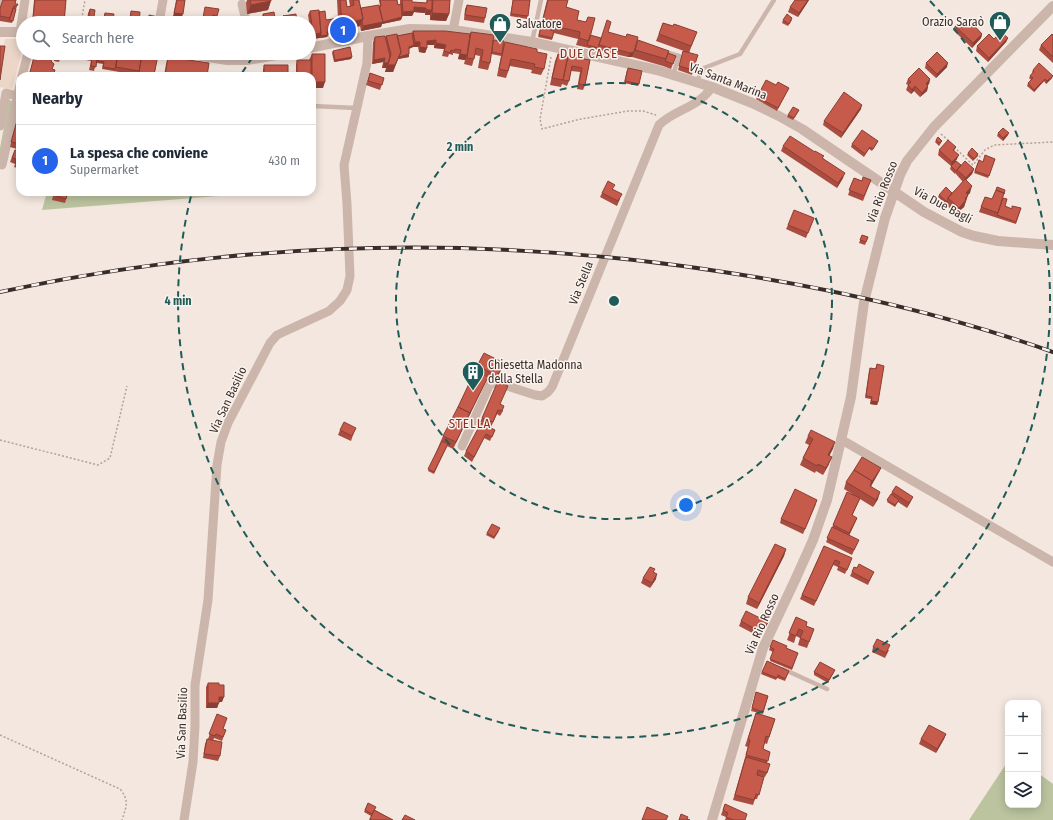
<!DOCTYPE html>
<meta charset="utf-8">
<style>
:root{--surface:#fff;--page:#f6f6f7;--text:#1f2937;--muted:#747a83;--line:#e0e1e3;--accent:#2563eb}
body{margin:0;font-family:"Fira Sans Condensed",sans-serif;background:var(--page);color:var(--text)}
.controls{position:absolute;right:12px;bottom:12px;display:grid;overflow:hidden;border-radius:8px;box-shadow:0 2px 10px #0003}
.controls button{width:36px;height:36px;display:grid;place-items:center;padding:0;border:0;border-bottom:1px solid var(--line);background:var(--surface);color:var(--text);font:20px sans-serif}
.you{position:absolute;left:686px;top:505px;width:14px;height:14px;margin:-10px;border:3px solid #fff;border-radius:50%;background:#1a73e8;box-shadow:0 0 0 6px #1a73e833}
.badge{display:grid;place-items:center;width:26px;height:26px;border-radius:50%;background:var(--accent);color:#fff;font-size:13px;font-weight:700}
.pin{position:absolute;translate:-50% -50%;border:2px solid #fff;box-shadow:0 1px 4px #0006}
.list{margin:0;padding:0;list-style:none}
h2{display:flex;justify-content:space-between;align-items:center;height:52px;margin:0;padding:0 16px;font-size:17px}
h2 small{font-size:13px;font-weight:400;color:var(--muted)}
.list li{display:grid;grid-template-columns:26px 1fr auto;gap:12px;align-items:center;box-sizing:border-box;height:72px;padding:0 16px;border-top:1px solid var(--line)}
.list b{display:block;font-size:15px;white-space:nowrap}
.list p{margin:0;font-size:13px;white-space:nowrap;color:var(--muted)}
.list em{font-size:13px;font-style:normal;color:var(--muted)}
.icon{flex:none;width:22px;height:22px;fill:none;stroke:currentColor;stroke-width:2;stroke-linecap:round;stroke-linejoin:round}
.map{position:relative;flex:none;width:1053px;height:820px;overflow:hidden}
.search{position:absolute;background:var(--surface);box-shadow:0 2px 10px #0003;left:16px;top:16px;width:300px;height:44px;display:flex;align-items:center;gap:10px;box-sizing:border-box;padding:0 14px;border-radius:22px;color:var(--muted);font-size:15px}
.panel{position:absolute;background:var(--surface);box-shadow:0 2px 10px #0003;left:16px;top:72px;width:300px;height:124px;border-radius:12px}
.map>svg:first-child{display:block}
.green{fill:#bbc39f}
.plaza{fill:#ebd6c7}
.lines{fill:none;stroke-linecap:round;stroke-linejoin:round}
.path{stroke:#b8a095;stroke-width:1.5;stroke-dasharray:2 2;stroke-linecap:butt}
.service{stroke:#ccb6ab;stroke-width:4.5}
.minor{stroke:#ccb6ab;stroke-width:9}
.tertiary{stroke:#ccb6ab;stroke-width:10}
.rail-casing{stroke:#392d2a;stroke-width:4}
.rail{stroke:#faf2ec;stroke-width:2.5;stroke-dasharray:8;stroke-linecap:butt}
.wall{fill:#aa4d40}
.shaded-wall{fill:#8b3f34}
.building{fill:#c65a4b;stroke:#8b3f34}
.ring{fill:none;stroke:#1f5b58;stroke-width:2;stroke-dasharray:7 5}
.labels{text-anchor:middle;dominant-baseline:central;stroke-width:3;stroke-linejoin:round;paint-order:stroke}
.poi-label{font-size:12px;fill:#392d2a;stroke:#faf2ec;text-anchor:start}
.street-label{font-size:12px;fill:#392d2a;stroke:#faf2ec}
.neighbourhood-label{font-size:13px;letter-spacing:1px;fill:#892f23;stroke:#faf2ec}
.centre{fill:#1f5b58;stroke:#faf2ec;stroke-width:2}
.ring-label{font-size:12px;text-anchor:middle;font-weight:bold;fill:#1f5b58;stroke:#faf2ec;stroke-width:3;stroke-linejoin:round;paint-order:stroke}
</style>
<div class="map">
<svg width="1053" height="820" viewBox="0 0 1053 820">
<rect width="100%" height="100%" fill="#f3e7df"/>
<path class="green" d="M9 100 12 101 0 161V148Z
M47 192H219V196L42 210Z
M1008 761V805H1038V773L1053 784V820H969Z"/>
<path class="plaza" d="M5 39H23V48L12 89 0 87V77Z"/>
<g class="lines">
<path class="path" d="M81 23 85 0
M551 57 540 119 542 129 581 119 628 111H643L656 115
M941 134 949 141
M954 147 973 165 985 150 994 145 1053 142
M0 440 98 465 110 458 127 386
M0 735 120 789C130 801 126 807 122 820"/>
<path class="service" d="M532 42 541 0
M662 51 679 56 673 75
M696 82 704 68 740 54 774 0
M312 106 357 108
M783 669 827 689"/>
<path class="minor" d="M0 1V0
M242 4 246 21 251 23
M159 23 163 0
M453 30 459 0
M20 32 25 0
M22 76 28 53
M0 126 6 93 17 96
M0 164 2 165 20 85
M842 440 1053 562
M462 446 490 384 498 383 535 395 542 396 548 392 552 387 659 125C675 109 697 109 712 87
M184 820 193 762 195 726V685L208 600 217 465 221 442 228 423 270 343 277 335 329 311 340 301 347 290 350 276 347 204 344 165 367 63 368 36"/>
<path class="tertiary" d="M0 32H23
M309 48 368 36 410 29 453 30 532 42 657 70 712 87 752 103 779 116 802 129 924 212 962 232 974 236 998 241 1053 245
M184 53 227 60H247L288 53
M712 820 763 648 796 578 813 540 827 500 851 397 864 302 885 218 900 175 907 161 934 127 1053 6"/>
<g class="rail-casing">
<path id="rail" d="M0 292C241 240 486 234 730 273 840 290 948 315 1053 352"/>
</g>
<use href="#rail" class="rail"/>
</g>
<path class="wall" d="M34 0H66L64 23H32Z
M176 0H185L181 19 173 18Z
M247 0H271L268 10 247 14 246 3Z
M337 0H346L347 7 350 6 349 0H359L361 8 380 6 379 0H397L398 5 400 4V0H412V2L426 3 427 0H450L449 14 446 21 430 20V15H425V13L414 12 412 16H402L401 20 382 24 381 27 361 31 360 26 339 32 328 34 327 37 312 39 311 43H309V36L311 35 308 15 310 11 319 12 326 20 338 18Z
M513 0H530L527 19 510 16Z
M547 0H568L566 7 577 20 586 22 588 17 590 35 601 38 608 32 636 45 668 53 676 56 671 69 663 66V65V66L632 57H628L576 45 578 39 554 33 552 40 538 37Z
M809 0 798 17 788 12 790 7Z
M15 4 17 6 12 23 0 21V7Z
M467 5 485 18 484 23 464 20 465 9Z
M90 9 94 17 103 19 105 13 113 19 121 20 122 18 129 19 131 11 139 20 143 23H87L88 13Z
M263 14 276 23H260Z
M283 16 297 23H282V20Z
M783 20H792L788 26 782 23Z
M663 23 673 26 697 32 689 53 693 70 692 75 678 70 682 56 683 51H684L656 41Z
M955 26 982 34 981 38 972 48 953 30Z
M413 31 470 34 471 32 493 40 503 46 505 42 537 52 544 69 541 75 531 73 532 70 510 66 506 78 497 76 501 56 491 54 490 63 488 70 478 68 480 56 475 55 472 66 464 64 465 60 458 59 459 54 453 53V55L449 54 448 57 442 56 444 49 434 48V45H427V48L425 53 419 52 418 47H413L409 49V57L398 59 393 72H385L386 68H382L383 62 372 64 373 42 375 37 386 38V36H397L412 33Z
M1053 35V63L1039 50 1041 45Z
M1008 38 1006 42 988 62 976 51 977 46 994 39Z
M333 51 352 57 351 59 334 62 332 53Z
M35 53H62L59 62 54 61V57L50 56 51 62 53 76H29Z
M80 53H131L142 55V53L158 55 154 76H137V75L102 69 103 64 97 63H96L94 71 89 70 91 61 81 59 82 53Z
M312 54 323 88 312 76H296V65L297 60H309Z
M558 54 590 60 585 85 583 90 577 89 580 72 571 71 569 81 567 86 562 84 561 87 550 85 555 61Z
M168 57 207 76H164L166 64Z
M926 63 947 67 936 78 925 68Z
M264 65 288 76H263V70Z
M627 70 639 84 638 86 624 83Z
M1033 70 1052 78 1046 84 1044 81 1034 92 1027 86 1028 83 1031 80 1029 78 1030 76 1033 73 1032 72Z
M370 73 384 78 380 90 366 85Z
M908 79H930L929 84 927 85 928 86 927 91 920 97 914 91 911 94 906 90 908 85 906 84Z
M789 88 777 111 756 99 757 97Z
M20 108V169L14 167 15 164 10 162 15 150H17V149L10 147Z
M861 109 841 138 823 125 824 121Z
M799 110 793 120 787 117 788 115Z
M998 133 1008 135 1003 141 997 136Z
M936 140 942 141 941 143 939 146 935 142Z
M878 141 877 143 872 151 869 149 864 157 851 147 852 144Z
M783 146 823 158 843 178 837 188 781 151Z
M956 147 954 151 957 159 951 166 938 155 939 150Z
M968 153 978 154V156L973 161 967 155Z
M995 159 988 178 974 173 979 160 983 162Z
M961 165 974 169 972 174 966 180 970 193 968 195 964 207 956 214 938 197 939 195 952 193 963 182 956 174V173L955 174 950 169 951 166Z
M854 178 862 181 871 180 863 201 848 195Z
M613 189 620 199 617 206 600 197 602 193Z
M54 192H68L65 203 52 200Z
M985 197 992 199 1003 198 1005 206 1011 209 1021 208 1016 224 979 212Z
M814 218 806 238 786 229 788 225Z
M862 235 868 237 865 245 859 243Z
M504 363 496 381 475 370 477 366Z
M877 364 878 402 877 405 870 404 871 399 865 398 869 371 870 368 875 369Z
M488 377 453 449 447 446 434 474 428 471 443 436Z
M500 404 503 411 500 416 497 414 491 427 480 422 482 418Z
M481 423 495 430 490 441 484 438 472 462 464 456 466 451Z
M340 430 354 432 351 441 338 435Z
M808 436 835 442 829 456V464L823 475 816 471 815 473 800 465 803 458 809 445 805 443Z
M881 468 879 472 871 486 878 499 873 507 860 499 852 516 857 518 854 525 849 535 857 544 852 555 826 542 847 492 854 495 844 489 846 482Z
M892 492 911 501 907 508 898 502 895 507 887 502Z
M816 504 803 534 780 523 781 519Z
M499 531 494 539 486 535 487 533Z
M824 546 850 563 845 574 837 570 838 567 833 565 814 606 800 599Z
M786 549 784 556 757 609 746 604 748 597Z
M857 568 872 576 868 585 850 576 852 572Z
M654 572 656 579 650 588 641 583 643 578Z
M796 617 806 626 814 629 807 648 798 645 800 638 796 636 794 643 787 640Z
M741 621 768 622 766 627 760 637 739 626Z
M773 640 786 648 798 653 792 670 770 661 773 652 769 650Z
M873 647 889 650 885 658 872 652Z
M767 661 789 671 785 681 777 678 776 680 761 674Z
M814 672H834L828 683 814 675Z
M208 683 222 702H219L217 708H206V687Z
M756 692 768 696 763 714 751 711Z
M756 713 775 719 767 744 764 743 763 749 770 752 767 763V773L765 777 758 775 764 777 757 799H755L753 805 733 800 748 747 745 746Z
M217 714 223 730H226L222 741 214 738 213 741 220 756 218 761 203 758 205 744 207 739 211 740 208 739Z
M946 734 944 739 936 753 919 744 921 739Z
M368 803 375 810 393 820H369L371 816 364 812Z
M725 804 745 820H725L726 817 721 815Z"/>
<path class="shaded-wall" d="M808 0H809L798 17 799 13Z
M271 1 268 10 247 14 251 5Z
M414 7 426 8 425 13 414 12 412 16H401L403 12Z
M426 10H432L430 15H425Z
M174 13 183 14 181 19 173 18Z
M432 13 449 14 446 21 430 20Z
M213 15 217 16 216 18H212Z
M402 17 401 20 382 24 381 27 361 31 363 26Z
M33 19 64 23H32Z
M363 19 360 26 339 32 326 35 327 32 340 30 342 25Z
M321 33 320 38 311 39 313 34Z
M982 34 981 38 972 48 973 43Z
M328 35 327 37 320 38 321 36Z
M1008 38 1006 42 988 62 989 58Z
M436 40 434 45H425L427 41Z
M309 41H312L311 43H309Z
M415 42H420L418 47H413L408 49 409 47 414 45Z
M436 43 446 45 444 49 434 48Z
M420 47 427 48 425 53 419 52Z
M401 52 409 54V57L398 59 393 72H385L388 65Z
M634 52 632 57H628L630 53Z
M51 53H56L54 57 49 56Z
M460 54 467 55 465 60 458 59Z
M352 57 351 59 334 62 335 60Z
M385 58 383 62 372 64 374 60Z
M384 63H388L387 68H382Z
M948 63 947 67 936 78 937 74Z
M1053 76 1052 78 1046 84 1047 81Z
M930 79 929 84 924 89 926 84Z
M1045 79 1044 81 1034 92V90Z
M312 82H325L323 88H312Z
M915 86 914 91 911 94 912 90Z
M928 86 927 91 920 97 922 93Z
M862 105 861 109 841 138 843 133Z
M1009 133 1008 135 1003 141V138Z
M959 155 957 159 951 166 952 162Z
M974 169 972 174 964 182 966 178Z
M845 173 843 178 837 188 838 183Z
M972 186 970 193 963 199 966 193Z
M968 195 964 207 956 214 959 208 965 199Z
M504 363 502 368 496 381 497 376Z
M488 377 486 381 453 449 456 442Z
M871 401 878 402 877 405 870 404Z
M835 442 833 449 826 462 828 455Z
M832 457 829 464 823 475 826 468Z
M881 468 879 472 870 488 871 483Z
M880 492 878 499 873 507 876 500Z
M913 497 911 501 907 508 909 503Z
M857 518 854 525 847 540 849 533Z
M786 549 784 556 757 609 759 603Z
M657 574 656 579 650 588 652 583Z
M768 622 766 627 760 637 762 633Z
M219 697H224L222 702H217Z
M208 703H219L217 708H206Z
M946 734 944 739 936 753 937 749Z"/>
<path class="building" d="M3 0H16L15 4H18L17 6H14L10 18 0 16V8Z
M35 0H66L64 23 33 19Z
M177 0H185L183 14 174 13Z
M250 0H271V1L251 5Z
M340 0H346L347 7 354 5 353 0H359L363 19 342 25Z
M380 0H397L398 5 401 4 402 17 383 22 379 7 381 6Z
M402 0H412V2L427 3V0H432V10H426V8L414 7V11L403 12Z
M433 0H450L449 14 432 13Z
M513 0H530L528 16 511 14Z
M548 0H568L566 7 579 11 577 20 586 22 588 17 595 18 589 41 579 38 580 32 542 23Z
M795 0H808L799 13 790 7Z
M379 5 383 22 363 26 362 21 363 19 361 8Z
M467 5 487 8 485 18 465 15Z
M205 7 219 9 217 16 213 15 212 20 214 21V23H202Z
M13 8 16 9 13 21 9 20Z
M90 9 95 10 94 17 104 19 105 13 114 14 113 19 121 20 122 18 130 19 129 23H88Z
M319 10 321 33 313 34 310 11Z
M131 11 140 12 139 23H130Z
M325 11 326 20 339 18 340 30 327 32 328 35 321 36V33L319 12Z
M274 12 276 23H265L263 14Z
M296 14 297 23H284L283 16Z
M787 14 792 18 789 24 783 20Z
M149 15 158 17 157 23H148Z
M164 17 173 19 172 23H163Z
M233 19 240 21 239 23H233Z
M139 20H144L143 23H139Z
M179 20 184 21V23H178Z
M245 20H249V23H244Z
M607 20 611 22 608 32 626 37 627 34 638 37 634 52 630 53 599 45Z
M970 21 982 34 973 43 955 26Z
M663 23 673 26 674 24 697 32 691 46 659 34Z
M541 27 554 31 552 38 539 35Z
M413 31H445L470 34 467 55 460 54 461 50 455 49 454 51 451 50 450 53 444 51 446 45 436 43V40L427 41V48L420 47V42H415Z
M471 32 494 35 490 63 481 61 483 50 476 48 474 59 467 58Z
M1001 32 1008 38 989 58 977 46 989 34 994 39Z
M412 33 414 45 409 47V54L399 57 401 52 397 36Z
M397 34 401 52 395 65H388L391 54 386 36Z
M1052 34 1053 35V57L1041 45Z
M312 35V41H309V36Z
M590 35 601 38 598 48 587 45Z
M385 36 390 56 388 63H384L385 58 374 60 375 37Z
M493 40 504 41 502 54 492 52Z
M638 40 669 51 666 59 635 50Z
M505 42 537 49V52L547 54 544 69 534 67 535 64 511 59 508 71 499 69Z
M0 46H5L0 80Z
M350 47 352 57 335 60 333 51Z
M683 51 698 55 693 70 679 66Z
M937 52 948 63 937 74 926 63Z
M35 53H51L50 57H53L51 61 54 64 52 69 55 70 53 76H29Z
M56 53H62L61 57 55 56Z
M82 53H89L88 58 82 57Z
M90 53H100L99 59 97 58 96 67 91 66 92 56H89Z
M100 53H118L115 69 103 67 104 62 98 61Z
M118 53H131L142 55 139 71 116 67Z
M142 53 158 55 154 75 139 73Z
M668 53 676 56 673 64 665 61Z
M312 54H325V82H312Z
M558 54 568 56 563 80 552 78Z
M568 56 590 60 585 85 579 84 582 68 572 66 569 81 563 80Z
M168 57 209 63 207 76H165Z
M297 60H311V76H297Z
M1039 63 1053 76 1047 81 1045 79 1034 90 1028 83 1033 78 1030 76 1034 71 1033 70Z
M264 65H288V76H264Z
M628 68 642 71 639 84 625 81Z
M919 68 930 79 926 84 928 86 922 93 915 86 912 90 908 85 911 82 908 79Z
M370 73 384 78 382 85 368 81Z
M222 74H228V76H222Z
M241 74H248V76H241Z
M766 80 776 85 778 82 789 88 778 108 757 97Z
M844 92 862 105 843 133 824 121Z
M793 107 799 110 794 118 788 115Z
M20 110V144L11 142Z
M1003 128 1009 133 1003 138 998 133Z
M862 130 878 141 873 149 870 147 865 154 852 144Z
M790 136 815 152V151L824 156 822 158 845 173 838 183 783 146Z
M938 137 942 141 939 143 936 140Z
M948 140 956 147 953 150 959 155 952 162 939 150Z
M19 145 20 146V164L15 163 16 159 12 158 15 150H17Z
M972 148 978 154 974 159 968 153Z
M985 155 995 159 989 176 975 171 979 160 983 162Z
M956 161 961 165 956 171 951 166Z
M965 161 974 169 966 178 957 170Z
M863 177 871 180 864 196 849 190 854 178 862 181Z
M965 179 972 186 966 193 968 195 965 199 966 200 959 208 948 198Z
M608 181 615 185 612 189 622 194 618 201 602 193Z
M946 187 952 193 948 198 947 202 939 195Z
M997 187 1005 190 1004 194V193L996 190Z
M996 190 1004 193 998 213 981 207 985 197 992 199Z
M55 192H68L66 199 54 195Z
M1003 198 1007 199 1005 206 1012 209V206L1021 208 1016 222 997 215Z
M794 210 814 218 808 233 788 225Z
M862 235 868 237 866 242 860 240Z
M484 353 504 363 497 376 477 366Z
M877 364 884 366 878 402 871 401 872 397 866 396 870 368 876 369Z
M475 371 488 377 469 415 470 413 458 407Z
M498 381 508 386 500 404 504 406 502 411 498 410 493 422 482 418Z
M458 407 470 413 456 442 443 436Z
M344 422 356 428 352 436 340 430Z
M481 423 495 430 492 437 486 434 474 457 466 451Z
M811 430 835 442 828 455 832 457 826 468 818 464 817 466 803 458 813 439 808 436Z
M442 441 448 444 434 472 428 469Z
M862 457 881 468 871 483 872 481 854 470Z
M854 470 872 481 870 486 880 492 876 500 846 482Z
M896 486 913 497 909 503 892 492Z
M795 489 817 500 805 529 781 519Z
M847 492 860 498 852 515 857 518 849 533 833 525Z
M891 494 899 500 895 505 887 500Z
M492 524 500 528 494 537 487 533Z
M832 527 859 540 854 550 827 538Z
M775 544 786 549 759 603 748 597Z
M824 546 852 558 847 570 838 566 840 562 835 560 816 601 802 595Z
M859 564 874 572 869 581 852 572 854 567 857 568Z
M650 567 655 569 653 572 657 574 652 583 643 578Z
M746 611 768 622 762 633 741 621Z
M796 617 807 622 806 626 814 629 809 642 800 638 803 631 799 629 796 636 789 633Z
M877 639 890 645 886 653 873 647Z
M773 640 787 646 786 648 798 653 792 668 770 659 774 649 770 647Z
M767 661 789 671 785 679 778 675 777 678 762 672Z
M820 662 835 670 829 680 814 672Z
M208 683H219V685H224V697H219V703H208Z
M756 692 768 696 763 712 752 708Z
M756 713 775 719 769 737 766 736 763 749 770 752 768 761 746 755 750 740 748 739Z
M217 714 227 718 223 729 226 730 223 737 216 734 215 736 209 734Z
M929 725 946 734 937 749 921 739Z
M207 739 222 742 220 756 204 754Z
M746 757 770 764 767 773 758 770 757 775 764 777 759 795 756 794 754 800 735 795Z
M368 803 376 807 372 814 365 810Z
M725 804 747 814 745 820H734L726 817 728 813 723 810Z
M647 807 668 816 666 820H642Z
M374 810 393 820H371L370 819Z
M681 814 688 817 687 819 690 820H679Z
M405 815 415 820H402Z"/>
<g class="ring">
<circle cx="614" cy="301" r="218"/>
<path d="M242 73A436 436 0 0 1 255 54M280 21A436 436 0 0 1 298 1M930 1A436 436 0 1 1 191 196"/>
</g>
<defs>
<g id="shop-pin" transform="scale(1.15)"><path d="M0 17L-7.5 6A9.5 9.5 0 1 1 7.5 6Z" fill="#1f5b58" stroke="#faf2ec"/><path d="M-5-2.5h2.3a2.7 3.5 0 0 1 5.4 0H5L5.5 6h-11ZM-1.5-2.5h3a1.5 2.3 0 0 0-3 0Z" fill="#fff"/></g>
<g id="building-pin" transform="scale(1.15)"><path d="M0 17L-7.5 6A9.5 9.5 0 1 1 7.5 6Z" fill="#1f5b58" stroke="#faf2ec"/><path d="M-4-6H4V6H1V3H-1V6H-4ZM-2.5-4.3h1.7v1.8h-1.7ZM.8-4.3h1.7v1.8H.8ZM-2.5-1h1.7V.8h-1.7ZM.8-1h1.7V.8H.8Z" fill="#fff"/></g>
</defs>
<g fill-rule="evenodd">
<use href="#shop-pin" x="1000" y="22"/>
<use href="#shop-pin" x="500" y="24"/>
<use href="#building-pin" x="473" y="372"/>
</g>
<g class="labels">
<g class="poi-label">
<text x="984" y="22" text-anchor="end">Orazio Saraò</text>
<text x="516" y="24">Salvatore</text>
<text x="488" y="365">Chiesetta Madonna<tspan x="488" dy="14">della Stella</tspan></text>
</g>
<g class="street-label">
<text transform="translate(728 81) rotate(21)">Via Santa Marina</text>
<text transform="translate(882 192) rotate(-69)">Via Rio Rosso</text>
<text transform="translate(943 205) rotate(28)">Via Due Bagli</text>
<text transform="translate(581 283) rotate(-68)">Via Stella</text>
<text transform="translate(228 400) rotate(-65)">Via San Basilio</text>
<text transform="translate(762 624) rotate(-66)">Via Rio Rosso</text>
<text transform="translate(182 723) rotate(-88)">Via San Basilio</text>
</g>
<g class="neighbourhood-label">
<text x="589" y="53">DUE CASE</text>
<text x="470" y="423">STELLA</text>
</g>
</g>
<circle cx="614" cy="301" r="6" class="centre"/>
<g class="ring-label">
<text x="460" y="151">2 min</text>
<text x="178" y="305">4 min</text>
</g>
</svg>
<div class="controls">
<button>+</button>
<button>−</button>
<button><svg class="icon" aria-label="layers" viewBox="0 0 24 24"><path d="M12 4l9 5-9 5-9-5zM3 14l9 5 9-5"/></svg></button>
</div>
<div class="you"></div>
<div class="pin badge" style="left:343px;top:30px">1</div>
<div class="search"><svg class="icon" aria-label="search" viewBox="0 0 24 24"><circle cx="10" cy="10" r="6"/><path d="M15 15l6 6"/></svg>Search here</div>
<section class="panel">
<h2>Nearby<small></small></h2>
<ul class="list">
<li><span class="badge">1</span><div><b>La spesa che conviene</b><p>Supermarket</p></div><em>430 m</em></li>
</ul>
</section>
</div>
